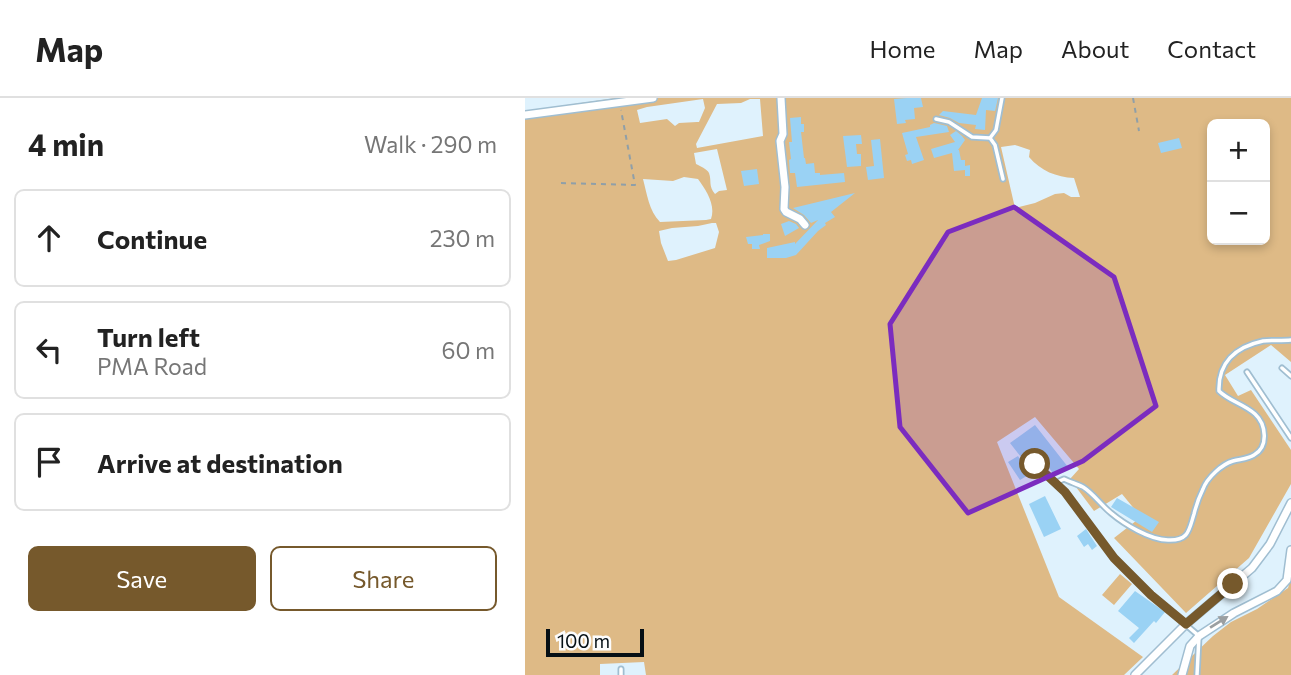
<!DOCTYPE html>
<meta charset="utf-8">
<style>
:root{--surface:#fff;--page:#f2f2f2;--text:#222;--muted:#767676;--line:#e0e0e0;--accent:#76592c}
body{margin:0;font-family:Commissioner,sans-serif;background:var(--page);color:var(--text)}
.controls{position:absolute;right:21px;top:21px;display:grid;overflow:hidden;border-radius:10px;box-shadow:0 4px 10px #0003}
.controls button{width:63px;height:63px;display:grid;place-items:center;padding:0;border:0;border-bottom:2px solid var(--line);background:var(--surface);color:var(--text);font:35px sans-serif}
.scale{position:absolute;left:21px;bottom:18px;width:98px;box-sizing:border-box;padding-left:7px;border:4px solid #050f15;border-top:0;font-size:19px;line-height:24px;white-space:nowrap;color:#050f15;-webkit-text-stroke:5px #fcfcfc;paint-order:stroke}
.stop{position:absolute;width:21px;height:21px;margin:-16px;border:5px solid #76592c;border-radius:50%;background:#fff}
.stop.end{background:#76592c;border-color:#fff;box-shadow:0 2px 7px #0008}
.list{margin:0;padding:0;list-style:none}
h2{display:flex;justify-content:space-between;align-items:center;height:91px;margin:0;padding:0 28px;font-size:30px}
h2 small{font-size:23px;font-weight:400;color:var(--muted)}
.list li{display:grid;grid-template-columns:46px 1fr auto;gap:21px;align-items:center;box-sizing:border-box;height:98px;margin:0 14px 14px;padding:0 14px;border:2px solid var(--line);border-radius:10px}
.list b{display:block;font-size:26px;white-space:nowrap}
.list p{margin:0;font-size:23px;white-space:nowrap;color:var(--muted)}
.list em{font-size:23px;font-style:normal;color:var(--muted)}
.actions{display:flex;gap:14px;padding:21px 28px}
.actions a{flex:1;padding:16px 0;border:2px solid var(--accent);border-radius:10px;text-align:center;font-size:24px;color:var(--accent)}
.actions .main{background:var(--accent);color:#fff}
.icon{flex:none;width:38px;height:38px;fill:none;stroke:currentColor;stroke-width:2;stroke-linecap:round;stroke-linejoin:round}
.map{position:relative;flex:none;width:766px;height:577px;overflow:hidden}
header{display:flex;align-items:center;gap:42px;box-sizing:border-box;height:98px;padding:0 35px;background:var(--surface);border-bottom:2px solid var(--line)}
header strong{font-size:33px}
nav{display:flex;gap:38px;margin-inline-start:auto;font-size:24px}
main{display:flex}
aside{flex:1;background:var(--surface)}
.map>svg:first-child{display:block}
.green{fill:#deba86;fill-rule:evenodd}
.building{fill:#9ad2f4}
.lines{fill:none;stroke-linecap:round;stroke-linejoin:round}
.service-casing{stroke:#a0bed1;stroke-width:7}
.minor-casing{stroke:#a0bed1;stroke-width:10}
.path{stroke:#8f9fa8;stroke-width:2;stroke-dasharray:5 5;stroke-linecap:butt}
.service{stroke:#fff;stroke-width:3.5}
.minor{stroke:#fff;stroke-width:7}
.oneway{fill:#9b9fa1}
.route{stroke:#76592c;stroke-width:9}
.marked{fill:#7b2cbf;fill-opacity:0.2;stroke:#7b2cbf;stroke-width:5;stroke-linejoin:round}
</style>
<header>
<strong>Map</strong>
<nav><a>Home</a><a>Map</a><a>About</a><a>Contact</a></nav>
</header>
<main>
<aside>
<h2>4 min<small>Walk · 290 m</small></h2>
<ul class="list">
<li><svg class="icon" aria-label="ahead" viewBox="0 0 24 24"><path d="M12 20V5M6 11l6-6 6 6"/></svg><div><b>Continue</b></div><em>230 m</em></li>
<li><svg class="icon" aria-label="left" viewBox="0 0 24 24"><path d="M17 20v-9H6M10 6l-5 5 5 5"/></svg><div><b>Turn left</b><p>PMA Road</p></div><em>60 m</em></li>
<li><svg class="icon" aria-label="arrive" viewBox="0 0 24 24"><path d="M6 21V4h12l-3 4 3 4H6"/></svg><div><b>Arrive at destination</b></div></li>
</ul>
<div class="actions"><a class="main">Save</a><a>Share</a></div>
</aside>
<div class="map">
<svg width="766" height="577" viewBox="0 0 766 577">
<rect width="100%" height="100%" fill="#dff2fd"/>
<path class="green" d="M91 0H766V264L746 247 700 277 713 298 726 292 766 352V386L724 460 661 515 589 440 616 419 597 396 569 413 545 381 554 371 510 319 472 344 534 499 618 559 599 577H121L119 564 75 566V577H0V13ZM178 1 180 10 174 24H172L154 25 150 28 142 21 115 25 112 12 122 9ZM225 1H235L238 38 172 50 171 46 192 6 216 5ZM687 26H740V142H687ZM490 47 505 52 504 59C516 73 531 79 549 80L555 99H546L539 95 530 96 510 105 490 110 476 49ZM192 51 202 92 194 93 190 96C183 87 187 84 184 75 182 71 175 68 171 66L169 55ZM159 79 173 81C181 92 191 107 186 121L181 122 135 124C124 113 122 96 118 81L148 83ZM187 125H191L194 134 190 150 151 162 143 163 136 145 134 133 147 130 173 128Z
M595 476 607 486 589 507 577 497Z
M766 480V577H647L688 538 706 524 732 511 763 490Z"/>
<path class="building" d="M382 0H396L398 9 389 10 390 21 380 22 381 25 372 26 369 1Z
M457 0H473L470 13 461 12 460 32 450 31 451 27 434 25 425 20 414 17 418 13 451 17Z
M276 19V26H279V34H276L279 60H280L281 66 289 65 290 75H295V77L319 75 320 84 272 89 270 75H265L264 62 266 61 264 44H267L265 20Z
M409 25 422 28 424 34 391 39 399 62 387 66 386 62 382 63 380 57 383 56 377 35 405 29V27Z
M431 33 437 38 440 42 433 52H434L436 62H440V68L445 67V78H440V72L429 73 427 55 409 60 406 51 430 44 425 37Z
M336 37 337 46H331L332 56H336V68L322 69 318 38Z
M654 40 657 50 636 55 633 45Z
M355 41 359 80 343 82 341 69 349 68 346 42Z
M232 71 234 86 219 88 216 73Z
M330 95 306 114 310 119 300 125 301 127 293 133 271 157 261 160H242V150L270 144V146L293 122 286 125 279 117 268 110Z
M264 123 271 126 274 130 260 138 256 126Z
M238 136H245V143L234 147 235 151H227V146H223L221 139 238 137Z
M510 327 543 369 530 378 509 350 496 359 485 345Z
M493 358 505 376 495 382 483 364Z
M520 398 536 431 519 439 504 406Z
M592 400 634 424 627 434 586 409Z
M561 431 572 448 567 452 563 446 559 449 552 438Z
M610 493 640 514 631 525 629 523 609 545 604 540 614 530 593 513Z"/>
<g class="lines">
<g class="service-casing">
<path id="service" d="M411 21 424 24 447 39 465 40 471 32 477 0
M465 40 470 47 478 81
M757 270 766 278
M722 274 766 340
M510 366 540 394 589 460 626 497 674 538 672 577
M530 385 539 381C545 384 552 386 558 389 569 396 576 407 586 415 599 426 625 442 643 442 664 443 664 432 669 416 671 408 674 399 678 391 682 380 697 366 708 363 715 361 723 361 729 357 744 349 741 326 730 316 719 306 704 303 694 293 693 265 710 249 738 243 747 242 757 243 766 242
M96 571V577"/>
</g>
<g class="minor-casing">
<path id="minor" d="M256 0 258 36 255 43 260 89 259 111 261 114 275 121 280 127
M0 17 128 0
M610 577 661 526 727 470 745 446 766 405
M657 577 665 548 674 538 709 515 752 493 762 482 766 452"/>
</g>
<path class="path" d="M608 0 614 33
M36 85 110 87 96 12"/>
<use href="#service" class="service"/>
<use href="#minor" class="minor"/>
</g>
<defs><path id="oneway-solid" d="M-6-.8H1V-3.2L6.5 0L1 3.2V.8H-6Z" transform="scale(1.75)"/></defs>
<use class="oneway" href="#oneway-solid" transform="translate(694 524) rotate(-32)"/>
<g class="lines">
<path class="route" d="M510 366 540 394 589 460 626 497 661 526 708 486"/>
</g>
<path class="marked" d="M489 109 589 179 631 308 558 363 443 415 375 329 365 226 423 134Z"/>
</svg>
<div class="controls">
<button>+</button>
<button>−</button>
</div>
<div class="scale">100 m</div>
<div class="stop" style="left:510px;top:366px"></div>
<div class="stop end" style="left:708px;top:486px"></div>
</div>
</main>
